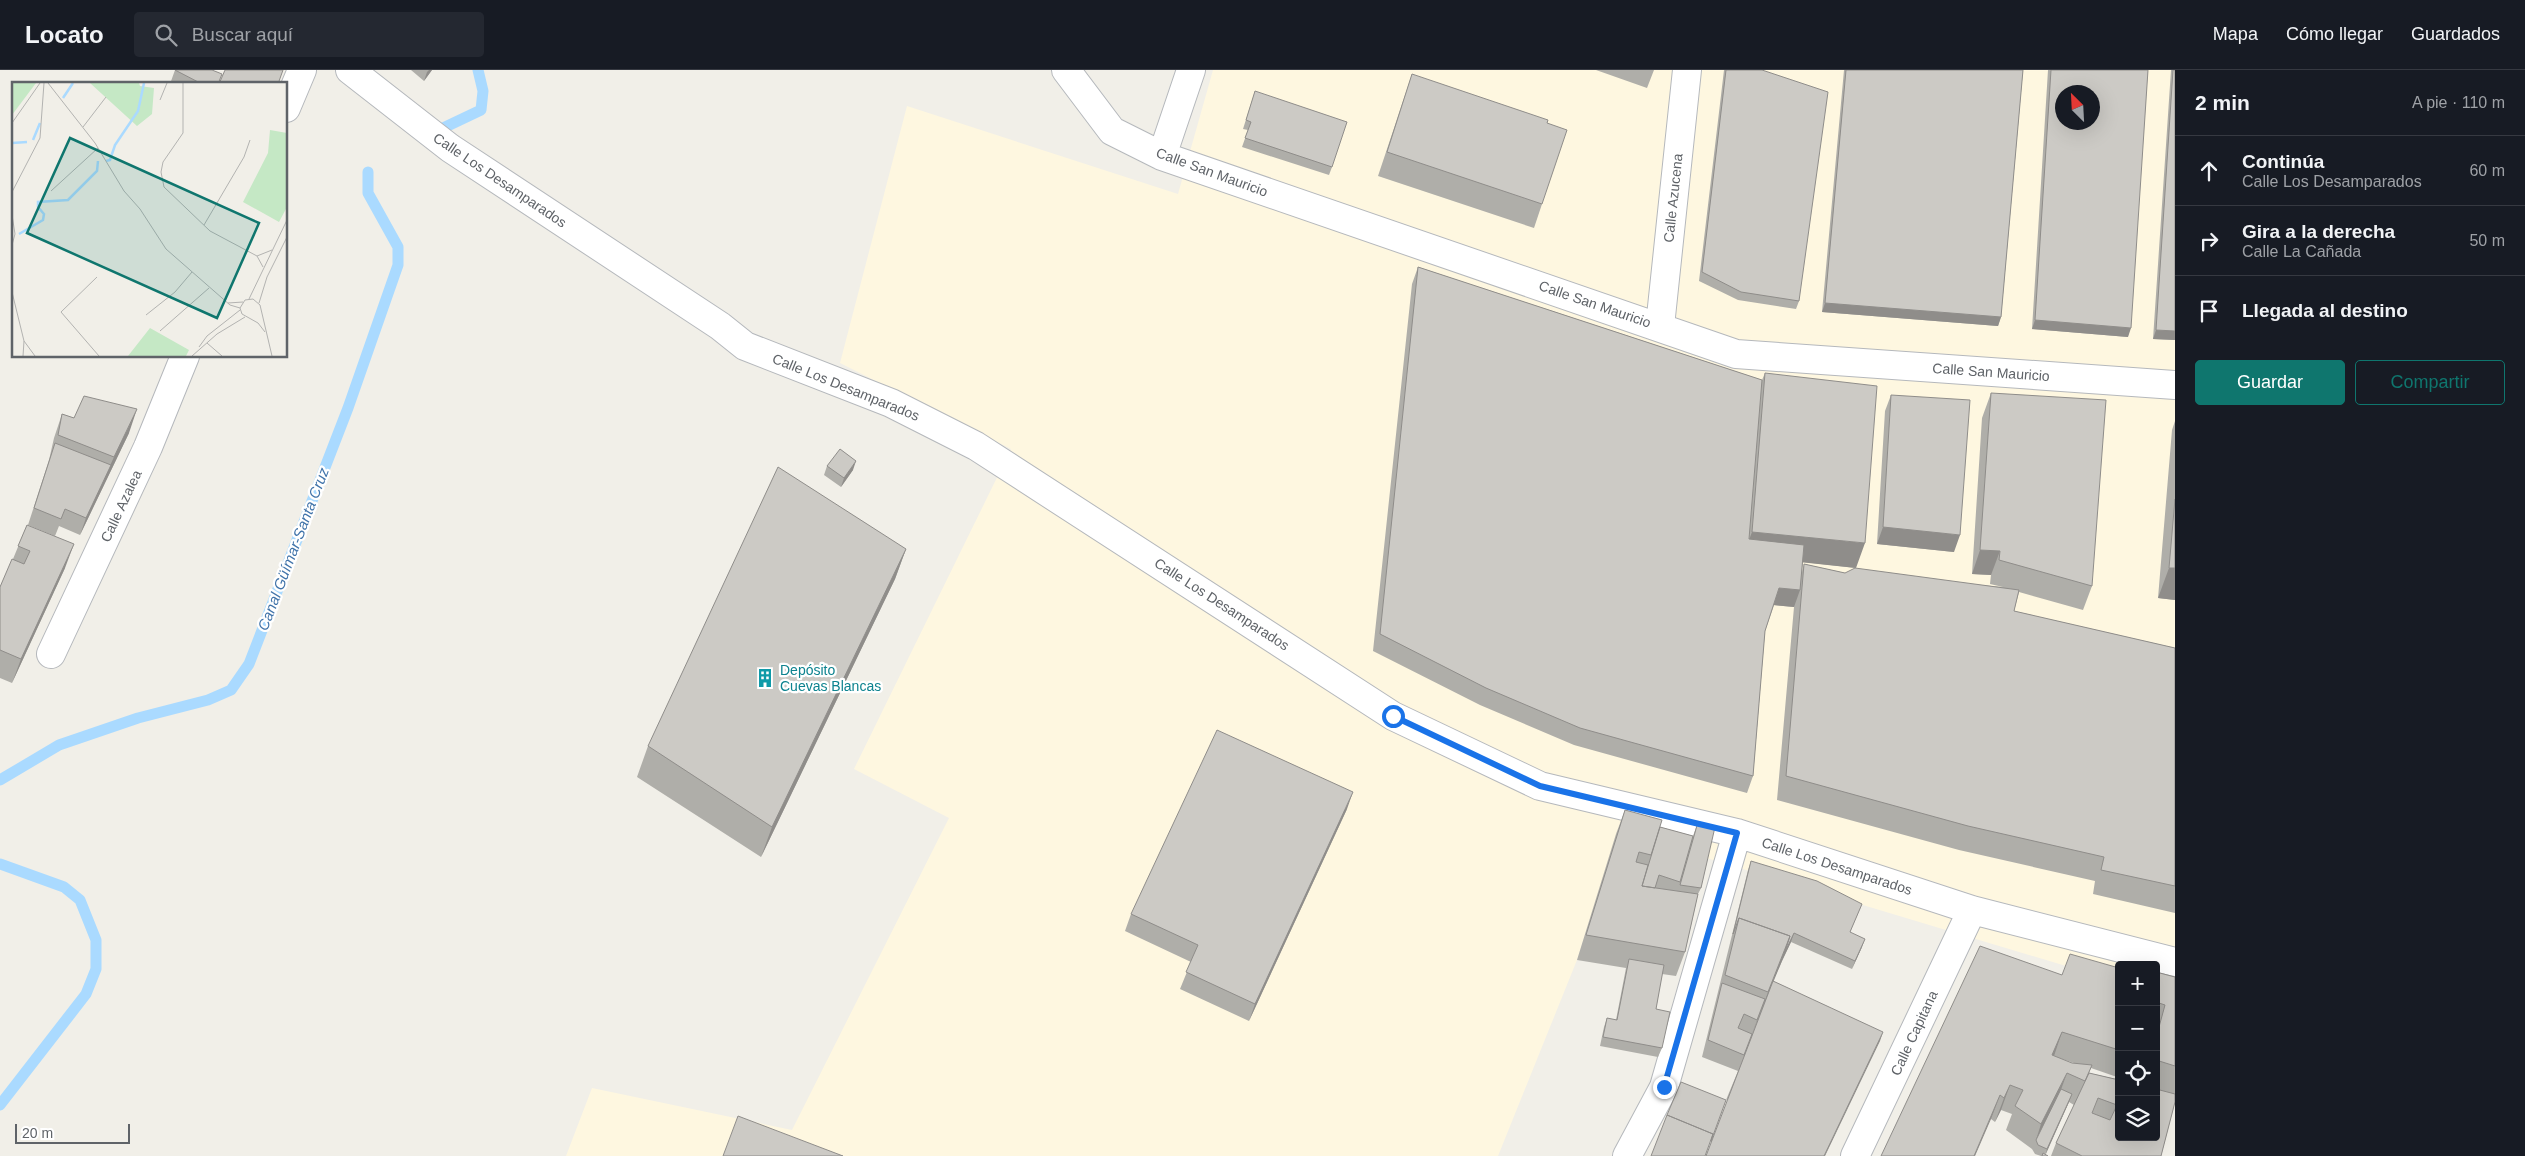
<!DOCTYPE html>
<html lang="es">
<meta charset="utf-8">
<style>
:root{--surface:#171b24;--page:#242831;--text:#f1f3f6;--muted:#9ea1a6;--line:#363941;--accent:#0f766e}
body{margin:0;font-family:Arial,sans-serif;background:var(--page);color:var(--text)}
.controls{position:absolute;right:15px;bottom:15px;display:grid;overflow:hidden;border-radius:5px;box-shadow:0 5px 20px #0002}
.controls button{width:45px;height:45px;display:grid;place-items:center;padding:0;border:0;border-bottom:1px solid var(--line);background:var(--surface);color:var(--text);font:25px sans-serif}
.compass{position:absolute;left:2055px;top:15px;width:45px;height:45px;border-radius:50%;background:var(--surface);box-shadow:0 5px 20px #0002;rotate:336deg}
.scale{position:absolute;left:15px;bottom:12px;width:115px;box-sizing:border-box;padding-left:5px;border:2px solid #5f6368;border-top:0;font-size:14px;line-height:18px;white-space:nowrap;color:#5f6368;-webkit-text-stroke:4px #fff;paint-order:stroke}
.stop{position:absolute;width:15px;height:15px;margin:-11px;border:4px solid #1a73e8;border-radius:50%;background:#fff}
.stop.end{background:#1a73e8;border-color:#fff;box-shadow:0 1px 5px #0008}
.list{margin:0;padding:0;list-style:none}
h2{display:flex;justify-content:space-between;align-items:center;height:65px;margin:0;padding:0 20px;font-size:21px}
h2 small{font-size:16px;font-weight:400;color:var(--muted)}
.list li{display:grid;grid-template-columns:32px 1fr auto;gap:15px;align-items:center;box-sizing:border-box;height:70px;padding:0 20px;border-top:1px solid var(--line)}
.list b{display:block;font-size:19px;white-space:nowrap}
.list p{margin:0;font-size:16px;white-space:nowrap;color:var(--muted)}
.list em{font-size:16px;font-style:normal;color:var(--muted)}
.actions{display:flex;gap:10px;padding:15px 20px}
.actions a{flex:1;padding:11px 0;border:1px solid var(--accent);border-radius:5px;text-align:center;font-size:18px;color:var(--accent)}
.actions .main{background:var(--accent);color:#fff}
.icon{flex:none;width:28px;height:28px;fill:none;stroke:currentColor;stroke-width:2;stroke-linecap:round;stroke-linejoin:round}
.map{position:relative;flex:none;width:2175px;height:1086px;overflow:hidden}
header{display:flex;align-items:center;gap:30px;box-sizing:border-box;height:70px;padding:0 25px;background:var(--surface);border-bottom:1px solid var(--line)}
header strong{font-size:24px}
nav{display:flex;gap:28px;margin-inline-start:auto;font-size:18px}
.search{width:350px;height:45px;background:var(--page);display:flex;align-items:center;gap:12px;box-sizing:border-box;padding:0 18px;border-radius:5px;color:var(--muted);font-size:19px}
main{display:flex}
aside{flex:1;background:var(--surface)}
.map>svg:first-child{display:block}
.commercial{fill:#fef7e0;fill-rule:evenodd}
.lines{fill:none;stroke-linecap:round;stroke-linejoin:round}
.stream{stroke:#aadaff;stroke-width:11}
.minor-casing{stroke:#b5b8bc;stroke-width:30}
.minor{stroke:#fff;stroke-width:28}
.wall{fill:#afaea9;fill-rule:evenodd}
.shaded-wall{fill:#8f8d8a}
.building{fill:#cccac5;stroke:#8f8d8a;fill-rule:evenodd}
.route{stroke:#1a73e8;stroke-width:6}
.labels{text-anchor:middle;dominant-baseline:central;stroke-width:4.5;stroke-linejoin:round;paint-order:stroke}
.street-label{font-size:14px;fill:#5f6368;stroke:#fff}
.culture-label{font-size:14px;fill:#0d838f;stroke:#fff;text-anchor:start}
.water-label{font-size:15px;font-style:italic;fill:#4174aa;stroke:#fff}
.inset-river{fill:none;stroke:#aadaff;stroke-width:2.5}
.inset-road{fill:none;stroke:#b3b3b1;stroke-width:1}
.view{fill:#0f766e;fill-opacity:0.15;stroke:#0f766e;stroke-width:2.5}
.inset-edge{fill:none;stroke:#5f6368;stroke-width:2.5}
</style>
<header>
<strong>Locato</strong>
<div class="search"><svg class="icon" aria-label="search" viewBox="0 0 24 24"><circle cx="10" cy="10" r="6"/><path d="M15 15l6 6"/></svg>Buscar aquí</div>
<nav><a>Mapa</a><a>Cómo llegar</a><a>Guardados</a></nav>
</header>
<main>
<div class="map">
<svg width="2175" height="1086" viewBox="0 0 2175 1086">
<rect width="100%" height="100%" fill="#f1efe8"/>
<path class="commercial" d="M1213 0H2175V929L2156 923V895H2119V912L1703 787 1617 764 1577 890 1498 1086H566L592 1018 792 1060 949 748 854 699 1011 379 840 293 907 36 1178 124ZM2062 22H2092V52H2062Z"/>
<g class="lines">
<path class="stream" d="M441 59 481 40 483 21 478 0
M0 710 59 675 138 648 208 630 231 620 249 594 348 338 398 195V177L368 123V102
M0 794 64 817 80 830 96 870V899L86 924 0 1035"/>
<g class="minor-casing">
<path id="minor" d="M350 0 450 78 720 256 745 276 891 333 976 376 1393 646 1540 716 1737 763 1972 840 2175 892
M1066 0 1112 61 1162 86 1736 284 2175 315
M286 38 302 0
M1162 86 1191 0
M1660 256 1687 0
M51 584 148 377 185 286
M1627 1086 1664 1017 1737 763
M1855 1086 1972 840"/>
</g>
<use href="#minor" class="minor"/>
</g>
<path class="wall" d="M175 0 219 14H170Z
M411 0H432L424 11Z
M1596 0H1654L1647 18Z
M1724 0H1762L1799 231 1796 239 1738 230 1699 211Z
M1844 0H2023L2001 247 1998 256 1822 242Z
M2048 0H2148L2128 267 2032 259Z
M2171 0H2175V270L2153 269Z
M1412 4 1542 134 1534 158 1378 106Z
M1255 21 1332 97 1329 105 1242 77 1248 60 1243 59Z
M1418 197 1762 310 1765 303 1856 498 1803 492 1802 502 1804 494 1845 503 2003 517 1990 514 1991 505 1972 504 1982 348 1991 323 2092 516 2083 540 2019 522 2014 541 2175 578V843L2093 824 2095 811 1959 780 1777 730 1794 537 1774 535 1765 561 1753 706 1747 723 1574 675 1480 635 1373 581 1412 214Z
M1891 325 1954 482 1877 474 1885 341Z
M62 344 74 348 129 363 80 465 59 456 55 466 28 455 49 390 54 368Z
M2175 351V530L2158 528 2172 360Z
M827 396 853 400 841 417 824 405Z
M27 455 65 498 12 613 0 608V517L13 489Z
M906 479 895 509 761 787 637 707 648 676Z
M1347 739 1249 951 1180 919 1191 892 1125 861 1131 844Z
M1625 740 1660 757 1693 766 1698 752 1701 818 1698 824 1685 882 1676 906 1662 904 1656 939 1662 978 1658 987 1600 976 1604 957 1607 948 1616 950 1626 898 1577 890 1616 764Z
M1751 791 1862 834 1850 862 1862 877 1852 899 1791 872 1782 891 1773 911 1880 971 1726 1030 1738 1001 1702 987 1748 800Z
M2119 898V1067H2156V902L2175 907V1032L2161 1086H2051L2056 1073 2074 1035 2069 1032 2045 1085 2048 1086H2041L2035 1084 2032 1079 2006 1060 2012 1044 2001 1040 1995 1052 1991 1049 1881 1086 2062 905ZM2056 987 2077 994 2072 993ZM2091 998 2117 1007 2118 1005 2116 1009 2089 1003Z"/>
<path class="shaded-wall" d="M429 0H432L424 11 427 2Z
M1825 233 2001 247 1998 256 1822 242Z
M2035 250 2131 258 2128 267 2032 259Z
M2156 260 2175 261V270L2153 269Z
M137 339 129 363 80 465 86 448 114 387Z
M856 391 853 400 841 417 844 408Z
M1883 457 1960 465 1954 482 1877 474Z
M1752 462 1865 473 1856 498 1743 486Z
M74 474 65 498 12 613 21 589Z
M906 479 895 509 761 787 772 757Z
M1980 480 2000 481 1991 505 1972 504Z
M2169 498H2175V530L2158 528Z
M1779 518 1800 520 1794 537 1773 535Z
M1353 722 1347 739 1249 951 1255 934Z
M1794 863 1791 872 1782 891 1751 966 1790 866Z
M1865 869 1862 877 1852 899 1855 891Z
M1883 962 1880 971 1825 1086H1824Z
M2062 962 2054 986 2052 985Z
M2067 1003 2058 1028 2036 1070 2041 1054Z
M2010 1015 2001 1040 1995 1052 2004 1028Z
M2072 1024 2069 1032 2045 1086 2047 1079Z
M2000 1025 1991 1049 1975 1086H1974Z"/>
<path class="building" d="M175 0H212L222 4 218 14H202Z
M225 0H283L278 14H219Z
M1726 0H1762L1828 22 1799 231 1741 222 1702 202Z
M1846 0H2023L2001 247 1825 233Z
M2051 0H2148L2131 258 2035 250ZM2062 22H2092V52H2062Z
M2173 0H2175V261L2156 260Z
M1412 4 1548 50 1547 53 1567 60 1542 134 1387 82Z
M1255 21 1347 52 1332 97 1245 68 1251 52 1246 50Z
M1418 197 1762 310 1749 469 1804 475 1800 520 1779 518 1765 561 1753 706 1580 658 1486 618 1380 564Z
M1765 303 1877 316 1865 473 1752 462Z
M1991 323 2106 330 2092 516 1999 490 2000 481 1980 480Z
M1891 325 1970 330 1960 465 1883 457Z
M84 326 137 339 114 387 58 365 62 344 74 348Z
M55 373 111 395 86 448 65 439 61 449 34 438Z
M840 379 856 391 844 408 827 396Z
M778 397 906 479 772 757 648 676Z
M2175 429V498H2169Z
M27 455 74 474 21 589 0 580V517L12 489 24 494 30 481 18 476Z
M1804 494 1845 503 1855 498 2019 520 2014 541 2175 578V816L2101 800 2104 787 1968 756 1786 706Z
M1217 660 1353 722 1255 934 1186 902 1198 875 1131 844Z
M1625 740 1662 750 1651 785 1639 782 1636 792 1648 795 1642 816 1698 824 1685 882 1586 865Z
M1698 752 1715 757 1701 818 1680 815Z
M1660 757 1693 766 1680 812 1659 805 1655 818 1642 816Z
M1751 791 1817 811 1862 834 1850 862 1865 869 1855 891 1794 863 1785 882 1790 866 1739 848 1733 864Z
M1739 848 1790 866 1768 922 1725 905Z
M1980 876 2062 905 2070 884 2119 898V980L2062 962 2052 985 2072 993 2092 995 2085 1011 2067 1003 2041 1054 2015 1036 2023 1020 2010 1015 2004 1028 2000 1025 1974 1086H1881Z
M1629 889 1664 895 1656 939 1670 942 1662 978 1603 967 1607 948 1617 950Z
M2156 902 2175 907V996L2156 990V956L2159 957 2165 935 2156 932Z
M1773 911 1883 962 1824 1086H1706Z
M1722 913 1765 929 1757 950 1744 944 1738 958 1752 964 1744 985 1708 970Z
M2089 1003 2119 1010V1067H2156V1019L2175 1024V1032L2161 1086H2082L2056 1073ZM2098 1028 2117 1035 2110 1050 2092 1043Z
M1681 1012 1726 1030 1711 1071 1713 1064 1667 1045Z
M2061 1019 2072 1024 2047 1079 2038 1075 2036 1070Z
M1667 1045 1713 1064 1705 1086H1651Z
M738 1046 843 1086H723Z
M2043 1083 2048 1086H2042Z"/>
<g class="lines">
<path class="route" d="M1393 646 1540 716 1737 763 1664 1017"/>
</g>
<defs>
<g id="building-bare" transform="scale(1.5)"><path d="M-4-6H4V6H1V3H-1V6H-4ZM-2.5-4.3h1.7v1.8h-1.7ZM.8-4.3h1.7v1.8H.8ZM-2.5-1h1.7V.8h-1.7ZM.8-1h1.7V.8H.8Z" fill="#0f9aa8" stroke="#fff" stroke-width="2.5" paint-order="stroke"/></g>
</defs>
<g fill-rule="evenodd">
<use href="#building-bare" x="765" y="608"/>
</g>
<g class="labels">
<g class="street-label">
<text transform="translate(1212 102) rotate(20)">Calle San Mauricio</text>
<text transform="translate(500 110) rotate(34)">Calle Los Desamparados</text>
<text transform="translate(1673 128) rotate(-84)">Calle Azucena</text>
<text transform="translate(1595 234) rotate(19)">Calle San Mauricio</text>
<text transform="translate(1991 302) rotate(4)">Calle San Mauricio</text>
<text transform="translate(846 317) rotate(22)">Calle Los Desamparados</text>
<text transform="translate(121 436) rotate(-65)">Calle Azalea</text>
<text transform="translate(1222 534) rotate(33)">Calle Los Desamparados</text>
<text transform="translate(1837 796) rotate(18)">Calle Los Desamparados</text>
<text transform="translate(1914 963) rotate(-65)">Calle Capitana</text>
</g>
<g class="culture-label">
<text x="780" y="600">Depósito<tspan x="780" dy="16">Cuevas Blancas</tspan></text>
</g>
<g class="water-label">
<text transform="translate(293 479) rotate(-69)">Canal Güímar-Santa Cruz</text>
</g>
</g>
<g transform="translate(12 12)">
<rect width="275" height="275" fill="#f1efe8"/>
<path d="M0 1H24L0 33ZM78 1H127L128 4 142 6 140 32 125 44ZM258 48 275 51V125L267 140 231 120 256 71ZM138 246 177 268 174 274H116Z" fill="#c5e8c5"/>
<path class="inset-river" d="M51 16 61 1M21 58 28 41M0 61 15 60M94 79 98 78 103 63 126 29 132 1M7 152 31 138 32 132 26 125V120L56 118 85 89 86 79"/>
<path class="inset-road" d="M36 1 83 61 112 109 128 127 154 167 218 223 228 226M171 1V51L151 80 149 90 152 105 198 149 245 174 251 185M148 18 155 1M0 41 28 1M71 45 94 15M39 109 86 66M0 110 28 56 32 1M0 133 3 152 0 163M192 143 232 75 238 58M245 174 260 168M85 195 49 230 87 274M0 210 12 259 11 274M237 217 275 138M216 221 231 220M247 221 255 195 275 155M134 233 163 210 180 190M148 249 197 206M253 250 246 241 230 232 228 226 233 218 241 217 248 223 260 274M12 259 23 274M195 261 210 274M187 265 195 254 228 228M180 274 205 252 233 235"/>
<path class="view" d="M58 56 247 141 205 236 15 151Z"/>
<rect width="275" height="275" class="inset-edge"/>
</g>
</svg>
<div class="controls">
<button>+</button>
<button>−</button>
<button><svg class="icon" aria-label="locate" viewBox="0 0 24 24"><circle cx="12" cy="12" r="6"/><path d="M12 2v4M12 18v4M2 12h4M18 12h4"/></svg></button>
<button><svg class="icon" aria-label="layers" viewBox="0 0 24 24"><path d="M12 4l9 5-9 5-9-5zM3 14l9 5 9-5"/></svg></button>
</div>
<svg class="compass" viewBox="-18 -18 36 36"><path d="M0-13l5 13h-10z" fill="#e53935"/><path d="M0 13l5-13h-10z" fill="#9ea1a6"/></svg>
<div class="scale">20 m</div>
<div class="stop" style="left:1393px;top:646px"></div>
<div class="stop end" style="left:1664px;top:1017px"></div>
</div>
<aside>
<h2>2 min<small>A pie · 110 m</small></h2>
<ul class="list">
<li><svg class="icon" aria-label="ahead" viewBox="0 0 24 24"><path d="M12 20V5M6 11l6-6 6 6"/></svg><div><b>Continúa</b><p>Calle Los Desamparados</p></div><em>60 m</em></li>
<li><svg class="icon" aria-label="right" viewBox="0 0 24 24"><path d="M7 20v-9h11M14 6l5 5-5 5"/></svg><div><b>Gira a la derecha</b><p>Calle La Cañada</p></div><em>50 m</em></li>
<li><svg class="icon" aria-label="arrive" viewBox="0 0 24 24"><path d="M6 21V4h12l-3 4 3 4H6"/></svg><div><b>Llegada al destino</b></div></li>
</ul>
<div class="actions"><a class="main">Guardar</a><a>Compartir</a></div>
</aside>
</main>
